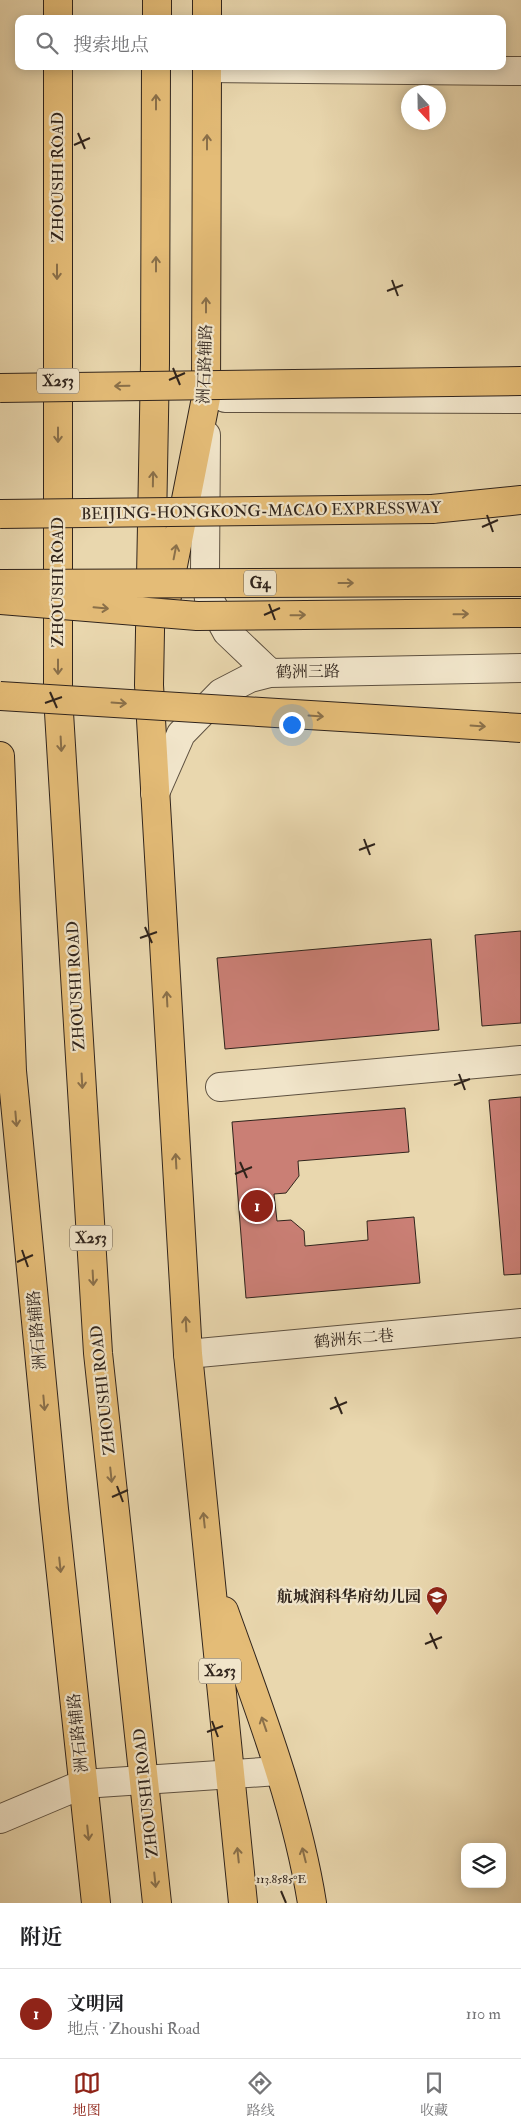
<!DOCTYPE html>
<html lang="zh">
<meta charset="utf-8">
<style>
:root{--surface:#fff;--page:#f6f6f6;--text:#202124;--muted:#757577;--line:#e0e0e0;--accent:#8f2418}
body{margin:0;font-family:"IM FELL Double Pica","Noto Serif SC",serif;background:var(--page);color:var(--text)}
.controls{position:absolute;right:15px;bottom:15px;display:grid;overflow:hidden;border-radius:10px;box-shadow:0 2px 12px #0003}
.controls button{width:45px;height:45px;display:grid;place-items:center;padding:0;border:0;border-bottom:1px solid var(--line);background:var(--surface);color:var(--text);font:25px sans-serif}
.compass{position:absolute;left:401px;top:85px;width:45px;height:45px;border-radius:50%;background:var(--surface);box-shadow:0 2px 12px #0003;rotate:158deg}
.you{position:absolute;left:291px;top:724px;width:18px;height:18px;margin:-12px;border:4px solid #fff;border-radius:50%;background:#1a73e8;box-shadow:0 0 0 8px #1a73e833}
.badge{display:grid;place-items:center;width:32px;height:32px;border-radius:50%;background:var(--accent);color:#fff;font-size:16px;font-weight:700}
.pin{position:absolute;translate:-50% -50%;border:2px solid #fff;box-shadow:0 1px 5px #0006}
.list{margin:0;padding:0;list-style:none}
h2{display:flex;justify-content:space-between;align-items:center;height:65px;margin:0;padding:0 20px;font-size:21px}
h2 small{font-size:16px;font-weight:400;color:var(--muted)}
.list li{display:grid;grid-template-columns:32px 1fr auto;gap:15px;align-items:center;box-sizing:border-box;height:90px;padding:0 20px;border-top:1px solid var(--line)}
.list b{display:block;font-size:19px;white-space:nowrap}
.list p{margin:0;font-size:16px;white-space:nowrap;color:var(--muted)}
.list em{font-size:16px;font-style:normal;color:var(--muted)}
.icon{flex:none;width:28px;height:28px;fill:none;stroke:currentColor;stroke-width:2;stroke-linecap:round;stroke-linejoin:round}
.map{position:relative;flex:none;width:521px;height:1903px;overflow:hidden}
.search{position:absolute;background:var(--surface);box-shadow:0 2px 12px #0003;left:15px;right:15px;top:15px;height:55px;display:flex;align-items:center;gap:12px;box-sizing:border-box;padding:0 18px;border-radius:10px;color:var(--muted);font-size:19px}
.sheet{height:155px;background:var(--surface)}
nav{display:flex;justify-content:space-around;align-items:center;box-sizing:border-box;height:70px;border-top:1px solid var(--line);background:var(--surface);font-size:14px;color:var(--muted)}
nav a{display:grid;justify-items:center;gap:2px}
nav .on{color:var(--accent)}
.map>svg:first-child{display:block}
.building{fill:#ca7f75;stroke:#30241c}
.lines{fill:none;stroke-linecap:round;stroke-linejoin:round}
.minor-casing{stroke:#5e5140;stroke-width:30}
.major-casing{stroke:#30241c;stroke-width:30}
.highway-casing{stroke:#30241c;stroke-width:30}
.minor{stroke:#f1e5ca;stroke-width:28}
.major{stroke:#e4bc77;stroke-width:28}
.highway{stroke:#e4bc77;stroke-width:28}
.highway-bridge-casing{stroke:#30241c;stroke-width:30;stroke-linecap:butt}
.highway-bridge{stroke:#e4bc77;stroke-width:28}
.oneway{stroke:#8a704a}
.ticks{fill:none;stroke:#30241c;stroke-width:2}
.labels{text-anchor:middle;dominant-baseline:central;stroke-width:4.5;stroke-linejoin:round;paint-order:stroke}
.shield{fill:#f1e5ca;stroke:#6a5e50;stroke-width:1}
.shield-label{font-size:15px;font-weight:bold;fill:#30241c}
.street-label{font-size:16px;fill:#30241c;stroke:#f1e5ca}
.poi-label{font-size:16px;font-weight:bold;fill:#30241c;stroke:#f1e5ca;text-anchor:end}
.ticks-label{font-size:12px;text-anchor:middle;fill:#30241c;stroke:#f1e5ca;stroke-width:4.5;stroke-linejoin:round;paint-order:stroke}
</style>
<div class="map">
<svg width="521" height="1903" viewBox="0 0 521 1903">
<rect width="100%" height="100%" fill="#e9d7ae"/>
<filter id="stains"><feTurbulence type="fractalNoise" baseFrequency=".004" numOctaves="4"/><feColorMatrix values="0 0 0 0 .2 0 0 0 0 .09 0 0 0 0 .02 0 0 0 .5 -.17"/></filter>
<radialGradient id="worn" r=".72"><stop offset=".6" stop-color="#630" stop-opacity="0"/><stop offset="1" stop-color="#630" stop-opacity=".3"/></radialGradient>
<path class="building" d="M521 931V1023L482 1026 475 935Z
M431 939 439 1030 225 1049 217 958Z
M521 1097V1274L504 1275 489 1100Z
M405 1108 409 1152 298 1161 299 1176 286 1193 274 1194 277 1221 291 1220 304 1231 305 1246 368 1240 367 1221 414 1217 420 1283 246 1298 232 1122Z"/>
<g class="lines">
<g class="minor-casing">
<path id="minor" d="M207 68 521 71
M225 398 521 399
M206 435 205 572 209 599 227 632 270 673
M155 793 181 734 221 693 250 678 270 673 521 668
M220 1087 521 1060
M188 1354 521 1323
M0 1819 83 1784 278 1771"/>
</g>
<g class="major-casing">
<path id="major" d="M58 19V0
M157 19V0
M207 19V0
M58 66V696L98 1353 157 1903
M156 66 155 363 149 685 188 1354 243 1903
M165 606 206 398 207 66
M0 756 12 1071 54 1509 96 1903
M224 1611C258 1706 296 1803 312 1903"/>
</g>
<g class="highway-casing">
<path id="highway" d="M432 509 521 500"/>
</g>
<use href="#minor" class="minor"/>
<use href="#major" class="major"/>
<use href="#highway" class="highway"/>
<g class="highway-bridge-casing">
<path id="highway-bridge" d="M0 388 521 381
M0 514 432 509
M0 584 521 582
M0 600 197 616 521 613
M0 696 521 728"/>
</g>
<use href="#highway-bridge" class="highway-bridge"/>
</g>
<defs><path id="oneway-shaft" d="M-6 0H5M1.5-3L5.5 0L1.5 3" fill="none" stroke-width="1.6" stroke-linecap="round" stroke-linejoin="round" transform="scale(1.25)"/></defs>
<g class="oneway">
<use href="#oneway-shaft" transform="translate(156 102) rotate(-90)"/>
<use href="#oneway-shaft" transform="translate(207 142) rotate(-90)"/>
<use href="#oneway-shaft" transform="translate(156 264) rotate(-90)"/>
<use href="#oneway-shaft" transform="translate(57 272) rotate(90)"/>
<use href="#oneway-shaft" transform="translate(206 305) rotate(-90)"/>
<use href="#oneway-shaft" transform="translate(122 386) rotate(179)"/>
<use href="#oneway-shaft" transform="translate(58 435) rotate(90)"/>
<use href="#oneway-shaft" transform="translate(153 479) rotate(-89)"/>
<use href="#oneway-shaft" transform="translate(175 552) rotate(-79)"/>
<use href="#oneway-shaft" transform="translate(346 583)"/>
<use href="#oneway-shaft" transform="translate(101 608) rotate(5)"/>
<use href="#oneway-shaft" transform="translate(461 614) rotate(-1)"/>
<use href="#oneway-shaft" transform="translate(298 615) rotate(-1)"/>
<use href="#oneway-shaft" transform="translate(58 667) rotate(90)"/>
<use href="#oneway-shaft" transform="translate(119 703) rotate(4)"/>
<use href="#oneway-shaft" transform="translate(316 716) rotate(4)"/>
<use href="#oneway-shaft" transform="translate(478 726) rotate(4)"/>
<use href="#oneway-shaft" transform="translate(61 744) rotate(87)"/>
<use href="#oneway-shaft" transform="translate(167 999) rotate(-93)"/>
<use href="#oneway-shaft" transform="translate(82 1081) rotate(87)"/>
<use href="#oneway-shaft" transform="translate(16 1119) rotate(85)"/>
<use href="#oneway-shaft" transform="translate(176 1161) rotate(-93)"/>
<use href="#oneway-shaft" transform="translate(93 1278) rotate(87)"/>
<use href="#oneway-shaft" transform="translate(186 1324) rotate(-93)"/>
<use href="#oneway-shaft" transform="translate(44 1403) rotate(85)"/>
<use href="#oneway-shaft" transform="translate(111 1475) rotate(84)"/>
<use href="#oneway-shaft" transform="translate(204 1520) rotate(-96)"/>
<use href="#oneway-shaft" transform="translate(60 1565) rotate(84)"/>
<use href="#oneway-shaft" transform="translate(264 1724) rotate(-109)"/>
<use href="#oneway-shaft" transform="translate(88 1833) rotate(84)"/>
<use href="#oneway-shaft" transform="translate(238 1855) rotate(-96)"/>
<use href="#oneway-shaft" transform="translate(304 1855) rotate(-104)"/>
<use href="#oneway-shaft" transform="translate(155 1880) rotate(84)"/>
</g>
<path class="ticks" d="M78 133 85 149M74 145 90 138M392 280 398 296M387 291 403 285M173 368 180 385M169 380 185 373M487 515 493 532M482 527 498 520M269 604 275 620M264 615 280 608M50 692 57 708M45 703 62 697M364 839 370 855M359 850 375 844M145 927 152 943M140 938 157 932M459 1074 465 1090M454 1085 470 1079M240 1162 247 1178M235 1174 252 1167M22 1250 28 1267M17 1262 33 1255M335 1397 342 1414M330 1409 347 1402M117 1486 123 1502M112 1497 128 1490M430 1633 437 1649M425 1644 442 1637M212 1721 218 1737M207 1732 223 1726M281 1891 286 1903"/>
<defs>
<g id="school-pin" transform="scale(1.125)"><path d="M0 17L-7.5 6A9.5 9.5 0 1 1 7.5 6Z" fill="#8f2418" stroke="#f1e5ca"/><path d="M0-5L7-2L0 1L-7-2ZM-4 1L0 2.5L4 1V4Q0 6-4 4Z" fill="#fff"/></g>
</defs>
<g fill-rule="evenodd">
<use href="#school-pin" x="437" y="1597"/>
</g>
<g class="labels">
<g class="shield">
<rect x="37" y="368.5" width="42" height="25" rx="4"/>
<rect x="244" y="570.5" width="32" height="25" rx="4"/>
<rect x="70" y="1225.5" width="42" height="25" rx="4"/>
<rect x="199" y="1658.5" width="42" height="25" rx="4"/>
</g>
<g class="shield-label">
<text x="58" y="381">X253</text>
<text x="260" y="583">G4</text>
<text x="91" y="1238">X253</text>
<text x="220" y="1671">X253</text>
</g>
<g class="street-label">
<text transform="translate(58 177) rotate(-90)">ZHOUSHI ROAD</text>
<text transform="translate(205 364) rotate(-88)">洲石路辅路</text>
<text transform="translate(261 511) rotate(-1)">BEIJING-HONGKONG-MACAO EXPRESSWAY</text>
<text transform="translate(58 582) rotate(-90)">ZHOUSHI ROAD</text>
<text transform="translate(308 672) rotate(-1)">鹤洲三路</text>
<text transform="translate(76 986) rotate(-93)">ZHOUSHI ROAD</text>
<text transform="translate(37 1330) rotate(-95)">洲石路辅路</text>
<text transform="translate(354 1339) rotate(-5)">鹤洲东二巷</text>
<text transform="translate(103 1390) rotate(-96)">ZHOUSHI ROAD</text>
<text transform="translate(78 1733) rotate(-96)">洲石路辅路</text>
<text transform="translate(146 1793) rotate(-96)">ZHOUSHI ROAD</text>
</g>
<g class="poi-label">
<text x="421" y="1597">航城润科华府幼儿园</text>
</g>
</g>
<g class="ticks-label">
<text x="281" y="1883">113.8585°E</text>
</g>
<rect width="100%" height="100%" filter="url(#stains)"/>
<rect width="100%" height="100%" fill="url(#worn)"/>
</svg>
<div class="controls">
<button><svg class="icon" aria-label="layers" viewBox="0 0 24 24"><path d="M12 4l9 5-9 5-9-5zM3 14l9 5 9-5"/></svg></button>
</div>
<svg class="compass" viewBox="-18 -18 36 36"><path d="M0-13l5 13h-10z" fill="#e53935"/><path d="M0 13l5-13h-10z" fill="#757577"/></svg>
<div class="you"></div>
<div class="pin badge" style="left:257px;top:1206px">1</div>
<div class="search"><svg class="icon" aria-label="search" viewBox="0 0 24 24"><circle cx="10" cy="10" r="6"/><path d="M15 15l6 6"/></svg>搜索地点</div>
</div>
<section class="sheet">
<h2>附近<small></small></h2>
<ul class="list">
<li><span class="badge">1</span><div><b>文明园</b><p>地点 · Zhoushi Road</p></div><em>110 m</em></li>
</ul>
</section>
<nav>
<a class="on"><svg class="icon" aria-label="map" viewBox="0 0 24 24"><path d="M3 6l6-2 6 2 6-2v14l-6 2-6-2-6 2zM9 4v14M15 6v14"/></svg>地图</a>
<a><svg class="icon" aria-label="directions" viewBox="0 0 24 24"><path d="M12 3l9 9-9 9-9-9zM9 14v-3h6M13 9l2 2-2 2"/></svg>路线</a>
<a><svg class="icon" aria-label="saved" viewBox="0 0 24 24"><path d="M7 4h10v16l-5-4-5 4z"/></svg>收藏</a>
</nav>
